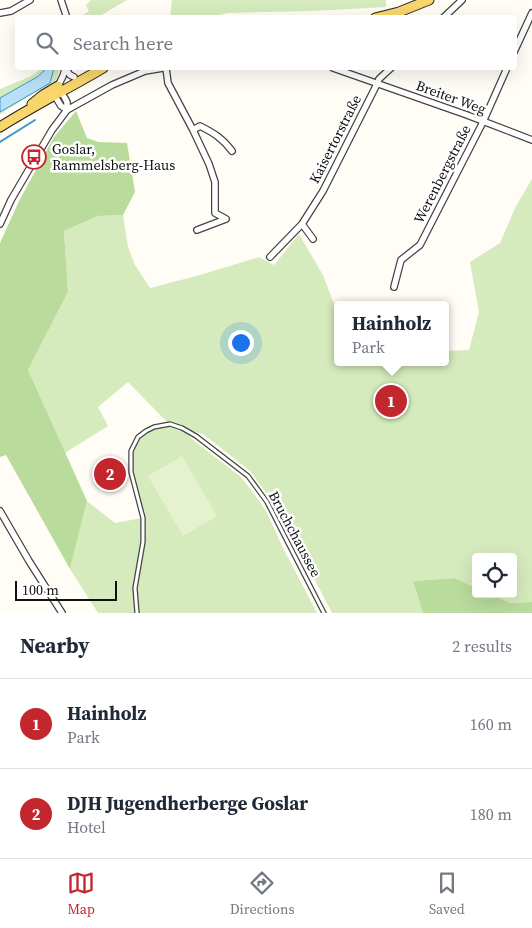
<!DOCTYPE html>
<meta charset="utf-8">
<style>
:root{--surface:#fff;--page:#f2f2f3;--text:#1f2937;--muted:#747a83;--line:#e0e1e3;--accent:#c4262e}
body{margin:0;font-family:"Source Serif 4",serif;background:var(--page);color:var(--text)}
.controls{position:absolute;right:15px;bottom:15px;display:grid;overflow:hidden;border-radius:5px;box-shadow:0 5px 20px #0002}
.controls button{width:45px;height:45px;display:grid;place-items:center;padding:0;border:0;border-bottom:1px solid var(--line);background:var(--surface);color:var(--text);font:25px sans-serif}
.scale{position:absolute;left:15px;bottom:12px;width:102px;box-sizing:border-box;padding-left:5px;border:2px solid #111;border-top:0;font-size:14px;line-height:18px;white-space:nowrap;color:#111;-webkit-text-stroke:4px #fff;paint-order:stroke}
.you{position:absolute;left:240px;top:342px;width:18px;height:18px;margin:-12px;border:4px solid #fff;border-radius:50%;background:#1a73e8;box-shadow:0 0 0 8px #1a73e833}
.badge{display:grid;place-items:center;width:32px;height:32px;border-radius:50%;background:var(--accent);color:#fff;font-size:16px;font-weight:700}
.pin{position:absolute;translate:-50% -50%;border:2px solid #fff;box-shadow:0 1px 5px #0006}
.popup{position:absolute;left:334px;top:301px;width:115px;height:65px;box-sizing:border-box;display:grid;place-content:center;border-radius:5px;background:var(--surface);filter:drop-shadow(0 1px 4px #0005);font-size:16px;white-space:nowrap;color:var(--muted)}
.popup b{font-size:19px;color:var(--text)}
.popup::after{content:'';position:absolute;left:50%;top:100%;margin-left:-10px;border:10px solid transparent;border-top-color:var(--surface)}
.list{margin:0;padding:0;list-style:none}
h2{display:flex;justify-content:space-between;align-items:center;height:65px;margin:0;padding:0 20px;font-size:21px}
h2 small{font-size:16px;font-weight:400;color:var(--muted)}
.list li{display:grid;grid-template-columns:32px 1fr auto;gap:15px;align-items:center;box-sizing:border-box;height:90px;padding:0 20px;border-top:1px solid var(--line)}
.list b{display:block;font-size:19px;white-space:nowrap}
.list p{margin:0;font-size:16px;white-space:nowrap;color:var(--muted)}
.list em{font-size:16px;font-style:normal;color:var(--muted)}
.icon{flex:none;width:28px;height:28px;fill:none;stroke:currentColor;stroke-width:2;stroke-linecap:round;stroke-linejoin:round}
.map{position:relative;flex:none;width:532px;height:613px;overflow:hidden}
.search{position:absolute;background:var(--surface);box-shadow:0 5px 20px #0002;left:15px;right:15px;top:15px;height:55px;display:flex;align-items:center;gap:12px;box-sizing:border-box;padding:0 18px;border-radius:5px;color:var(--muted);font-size:19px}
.sheet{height:245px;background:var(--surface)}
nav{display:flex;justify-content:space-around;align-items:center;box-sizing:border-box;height:70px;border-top:1px solid var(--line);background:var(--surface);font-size:14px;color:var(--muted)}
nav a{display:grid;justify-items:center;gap:2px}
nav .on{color:var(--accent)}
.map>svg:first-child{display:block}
.green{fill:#d5ebbd}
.forest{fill:#b9dc9c}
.pitch{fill:#e6f2cf}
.water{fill:#b9e0f7;stroke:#3f96cf}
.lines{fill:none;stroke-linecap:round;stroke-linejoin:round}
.stream{stroke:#3f96cf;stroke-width:2}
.lane-casing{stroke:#444;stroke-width:5.5}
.street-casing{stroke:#444;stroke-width:8}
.primary-casing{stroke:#222;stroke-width:11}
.lane{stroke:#fff;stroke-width:3}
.street{stroke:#fff;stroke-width:5.5}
.primary{stroke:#f9d66b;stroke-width:9}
.labels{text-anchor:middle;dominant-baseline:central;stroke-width:5;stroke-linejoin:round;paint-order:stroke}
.street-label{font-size:14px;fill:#111;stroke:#fff}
.poi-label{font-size:14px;fill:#111;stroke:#fff;text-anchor:start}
</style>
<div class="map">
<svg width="532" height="613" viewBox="0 0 532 613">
<rect width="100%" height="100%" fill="#fffdf5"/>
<path class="green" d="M91 0H127L98 17H80L89 11 86 5Z
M172 0H386V7L312 11 227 13 211 17H170Z
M42 68H60L57 78 55 81 0 114V89C14 83 31 78 42 68Z
M532 179V602L510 603 491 594H513V557H476V588L455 578 413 581 423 613H332L278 509 250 471 203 434 183 429 192 439 241 477 252 491 266 511 283 548 317 613H98L70 569 87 501 115 523 142 518C137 495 117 444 146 431 153 427 162 426 169 424L128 382 98 407 108 426 65 453 28 370 68 292 64 231 98 216 123 215 128 247 135 265 150 288 200 275 259 257 274 265 299 234 323 275 337 312V362H445V351L469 350 479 312 470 262 500 243 516 206Z"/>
<path class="forest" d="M76 111 87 138 99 142 127 143 135 192 123 215 98 216 64 231 68 292 28 370 87 501 70 569 6 455 0 457V243L19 201 54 137Z
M455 578 476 588V594H491L510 603 532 602V613H423L413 581Z"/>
<path class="pitch" d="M182 456 217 516 183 536 148 476Z"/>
<path class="water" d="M47 68H54L50 83 0 112V98L37 77Z"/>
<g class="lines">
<path class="stream" d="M0 142 35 120"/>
<g class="lane-casing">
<path id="lane" d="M137 613 135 588 143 542V518L131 472V451L138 437 146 431 154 427 170 424 182 428 196 436 248 476 267 502 324 613"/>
</g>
<g class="street-casing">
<path id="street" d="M61 0 67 18
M0 13 11 11 30 0
M443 18 462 0
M514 52 532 13
M65 68 70 75 74 77
M166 68 168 83 193 130 209 164 215 182V213L226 219 197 230
M333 68 467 115 532 140
M65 69 63 76 58 86 67 102V110
M53 93 61 106 67 110
M193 130 200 126C214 133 222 138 232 151
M0 224 11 200 52 130 67 110 112 85 145 71 163 68
M302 224 313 239
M270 257 302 224 323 191 377 84 379 79 391 68
M394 287 401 260 420 245 483 122 507 68
M0 511 29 561 62 613"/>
</g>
<g class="primary-casing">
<path id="primary" d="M375 18 399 12 429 0
M32 104 43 95 58 86
M0 127C33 106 69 88 103 68"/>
</g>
<use href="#lane" class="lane"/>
<use href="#street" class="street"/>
<use href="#primary" class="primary"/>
</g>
<defs>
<g id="bus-ring" transform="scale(1.25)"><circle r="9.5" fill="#fff" stroke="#c4262e" stroke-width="1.5"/><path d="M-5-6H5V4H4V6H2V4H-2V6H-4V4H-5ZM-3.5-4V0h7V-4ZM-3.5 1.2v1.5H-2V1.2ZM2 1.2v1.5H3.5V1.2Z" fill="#c4262e"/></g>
</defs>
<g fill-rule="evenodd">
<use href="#bus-ring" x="34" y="157"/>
</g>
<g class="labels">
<g class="street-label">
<text transform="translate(451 97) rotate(20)">Breiter Weg</text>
<text transform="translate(335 139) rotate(-63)">Kaisertorstraße</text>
<text transform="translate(442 174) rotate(-63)">Werenbergstraße</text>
<text transform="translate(295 534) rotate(62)">Bruchchaussee</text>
</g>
<g class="poi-label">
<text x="52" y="149">Goslar,<tspan x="52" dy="16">Rammelsberg-Haus</tspan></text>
</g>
</g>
</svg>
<div class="controls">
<button><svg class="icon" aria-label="locate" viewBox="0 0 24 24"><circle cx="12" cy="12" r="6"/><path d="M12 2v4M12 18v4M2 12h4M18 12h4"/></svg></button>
</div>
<div class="scale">100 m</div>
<div class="you"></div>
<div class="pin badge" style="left:391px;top:401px">1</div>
<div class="popup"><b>Hainholz</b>Park</div>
<div class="pin badge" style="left:110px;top:474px">2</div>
<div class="search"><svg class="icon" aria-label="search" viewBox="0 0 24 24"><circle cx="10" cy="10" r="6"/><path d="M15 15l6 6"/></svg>Search here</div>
</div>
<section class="sheet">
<h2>Nearby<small>2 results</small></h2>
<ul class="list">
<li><span class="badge">1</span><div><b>Hainholz</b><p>Park</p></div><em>160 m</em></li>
<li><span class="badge">2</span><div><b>DJH Jugendherberge Goslar</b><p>Hotel</p></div><em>180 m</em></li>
</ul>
</section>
<nav>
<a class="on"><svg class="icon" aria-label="map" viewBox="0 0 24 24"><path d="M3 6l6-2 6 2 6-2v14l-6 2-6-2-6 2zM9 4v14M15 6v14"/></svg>Map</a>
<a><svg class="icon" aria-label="directions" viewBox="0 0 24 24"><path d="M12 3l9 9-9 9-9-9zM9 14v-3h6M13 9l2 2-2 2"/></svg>Directions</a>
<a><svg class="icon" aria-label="saved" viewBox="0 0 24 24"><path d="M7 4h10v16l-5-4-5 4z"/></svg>Saved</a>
</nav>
